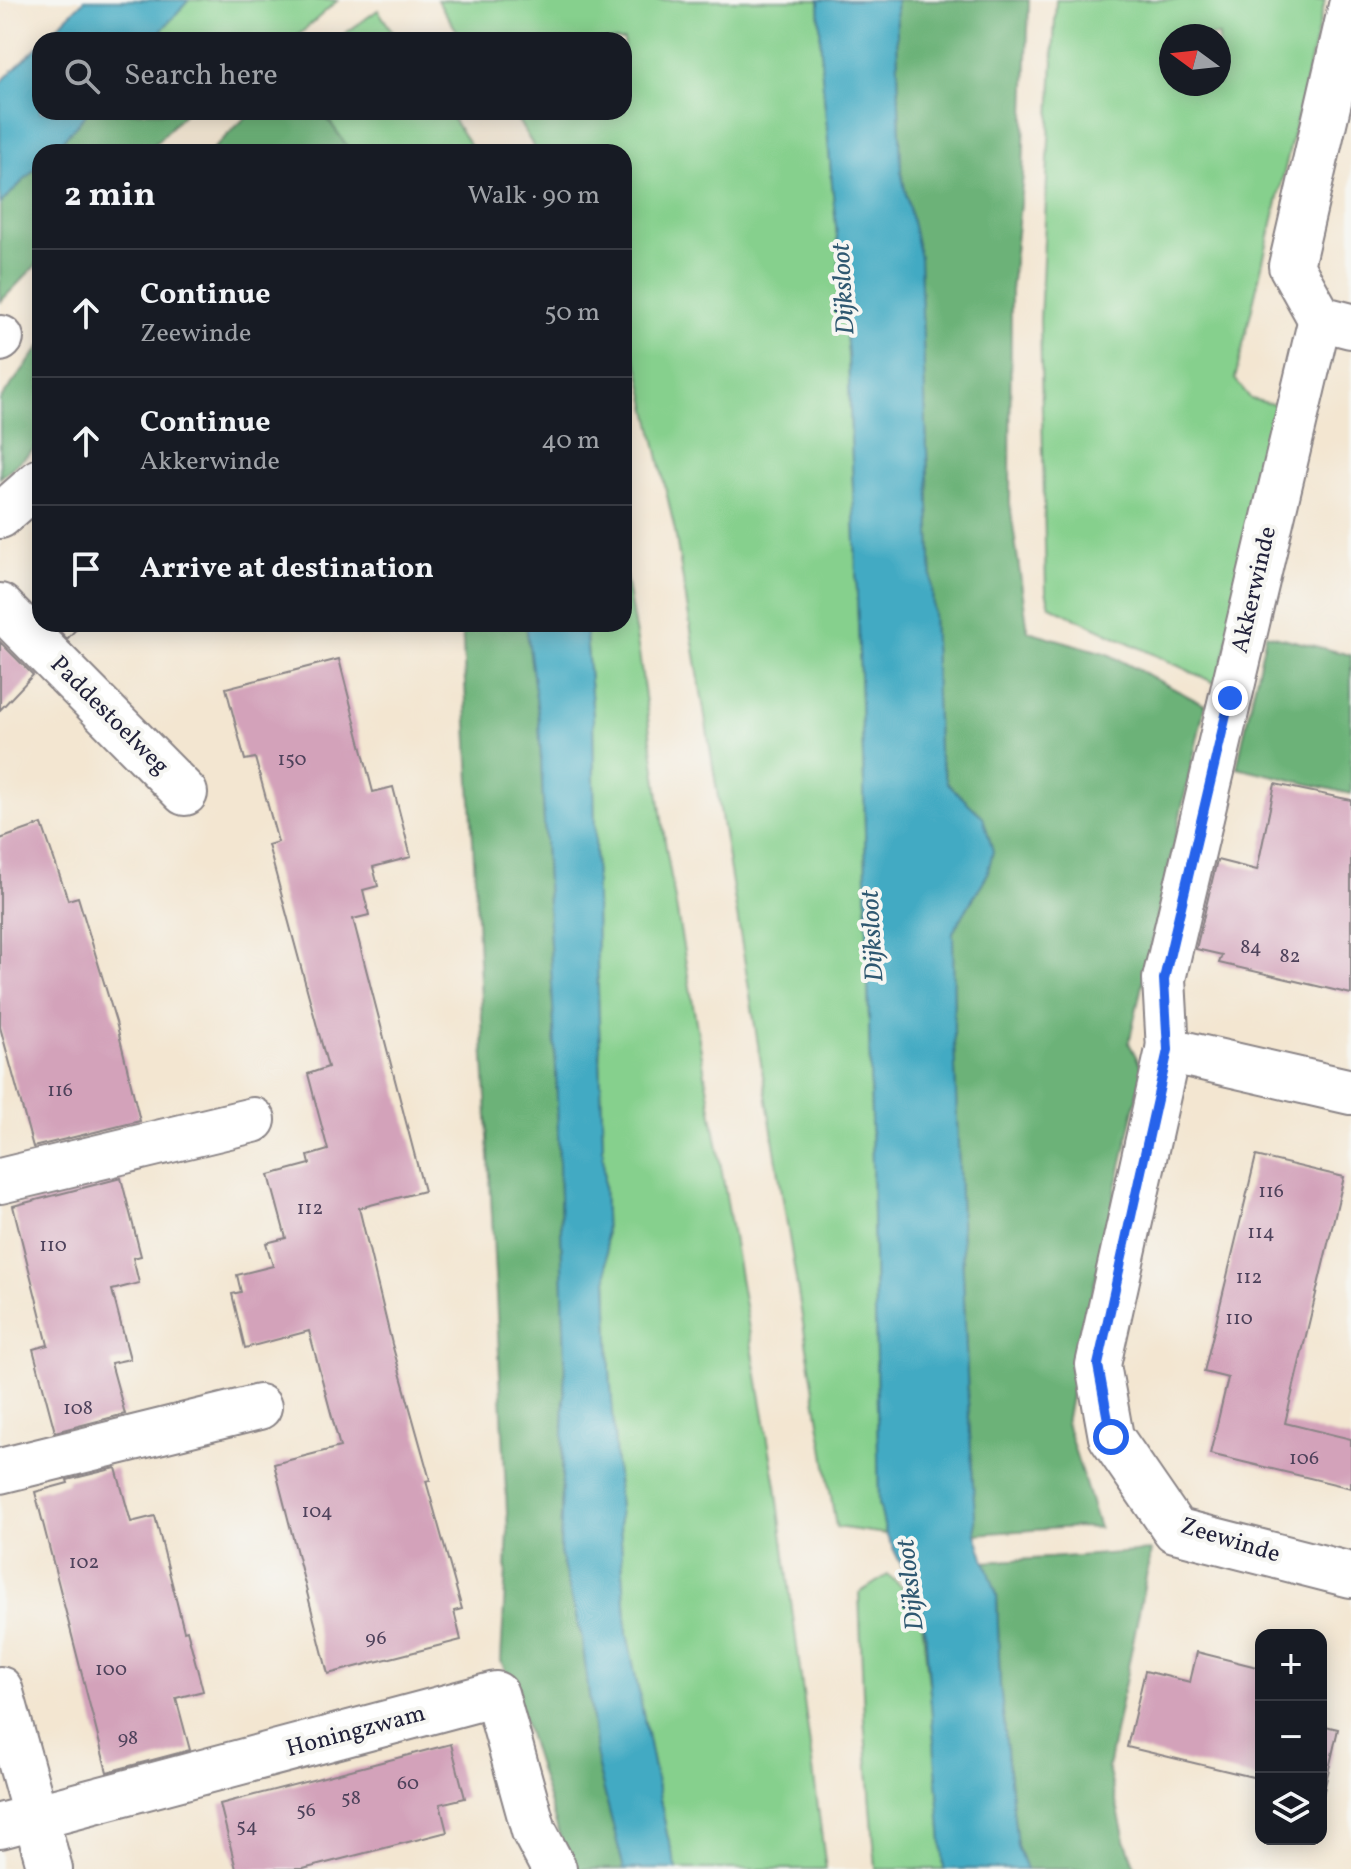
<!DOCTYPE html>
<meta charset="utf-8">
<style>
:root{--surface:#171b24;--page:#242831;--text:#f1f3f6;--muted:#9ea1a6;--line:#363941}
body{margin:0;font-family:Vollkorn,serif;background:var(--page);color:var(--text)}
.controls{position:absolute;right:24px;bottom:24px;display:grid;overflow:hidden;border-radius:16px;box-shadow:0 4px 20px #0003}
.controls button{width:72px;height:72px;display:grid;place-items:center;padding:0;border:0;border-bottom:2px solid var(--line);background:var(--surface);color:var(--text);font:40px sans-serif}
.compass{position:absolute;left:1159px;top:24px;width:72px;height:72px;border-radius:50%;background:var(--surface);box-shadow:0 4px 20px #0003;rotate:285deg}
.stop{position:absolute;width:24px;height:24px;margin:-18px;border:6px solid #2563eb;border-radius:50%;background:#fff}
.stop.end{background:#2563eb;border-color:#fff;box-shadow:0 2px 8px #0008}
.list{margin:0;padding:0;list-style:none}
h2{display:flex;justify-content:space-between;align-items:center;height:104px;margin:0;padding:0 32px;font-size:34px}
h2 small{font-size:26px;font-weight:400;color:var(--muted)}
.list li{display:grid;grid-template-columns:52px 1fr auto;gap:24px;align-items:center;box-sizing:border-box;height:128px;padding:0 32px;border-top:2px solid var(--line)}
.list b{display:block;font-size:30px;white-space:nowrap}
.list p{margin:0;font-size:26px;white-space:nowrap;color:var(--muted)}
.list em{font-size:26px;font-style:normal;color:var(--muted)}
.icon{flex:none;width:44px;height:44px;fill:none;stroke:currentColor;stroke-width:2;stroke-linecap:round;stroke-linejoin:round}
.map{position:relative;flex:none;width:1351px;height:1869px;overflow:hidden}
.search{position:absolute;background:var(--surface);box-shadow:0 4px 20px #0003;left:32px;top:32px;width:600px;height:88px;display:flex;align-items:center;gap:20px;box-sizing:border-box;padding:0 28px;border-radius:24px;color:var(--muted);font-size:30px}
.panel{position:absolute;background:var(--surface);box-shadow:0 4px 20px #0003;left:32px;top:144px;width:600px;height:488px;border-radius:24px}
.map>svg:first-child{display:block}
.green{fill:#86d08d;stroke:#547964;stroke-width:2;fill-rule:evenodd}
.forest{fill:#6cb278;stroke:#476a5a;stroke-width:2}
.water{fill:#43aac3;stroke:#32667f;stroke-width:2}
.building{fill:#d3a2ba}
.lines{fill:none;stroke-linecap:round;stroke-linejoin:round}
.pedestrian-casing{stroke:#8a8486;stroke-width:46}
.minor-casing{stroke:#8a8486;stroke-width:48}
.pedestrian{stroke:#fff;stroke-width:42}
.minor{stroke:#fff;stroke-width:44}
.route{stroke:#2563eb;stroke-width:10}
.labels{text-anchor:middle;dominant-baseline:central;stroke-width:8;stroke-linejoin:round;paint-order:stroke}
.number-label{font-size:20px;fill:#4e425b}
.street-label{font-size:24px;fill:#22223b;stroke:#f6f6f2}
.water-label{font-size:26px;font-style:italic;fill:#2f5871;stroke:#f6f6f2}
</style>
<div class="map">
<svg width="1351" height="1869" viewBox="0 0 1351 1869">
<rect width="100%" height="100%" fill="#f6f6f2"/>
<filter id="ink" filterUnits="userSpaceOnUse"><feTurbulence type="fractalNoise" baseFrequency=".0125" numOctaves="2"/><feDisplacementMap in="SourceGraphic" scale="16" xChannelSelector="R" yChannelSelector="G"/><feConvolveMatrix kernelMatrix="1 2 1 2 8 2 1 2 1" color-interpolation-filters="sRGB"/></filter>
<filter id="wash" filterUnits="userSpaceOnUse"><feTurbulence type="fractalNoise" baseFrequency=".006" numOctaves="4" result="noise"/><feDisplacementMap in="SourceGraphic" scale="32" xChannelSelector="R" yChannelSelector="G"/><feGaussianBlur stdDeviation="1.8" result="paint"/><feColorMatrix in="noise" values="0 0 0 0 0 0 0 0 0 0 0 0 0 0 0 0 0 1.4 0 .05"/><feComposite in="paint" operator="in"/></filter>
<g filter="url(#wash)">
<rect width="100%" height="100%" fill="#f3e6d1"/>
<path class="green" d="M121 0H338L293 40H161Z
M437 0H819L822 76 848 355 864 784 879 1502 886 1534 836 1527 675 531 639 369 624 330V152H537L513 112H624V40H463Z
M1056 0H1325L1235 379 1251 399 1285 407 1217 684 1050 606 1046 591 1040 320ZM1171 36H1219V84H1171Z
M378 10 398 40H336Z
M323 112H448L475 152H351Z
M624 568 639 653 666 848 776 1486 826 1869H677L667 1834 627 1633 610 1370 597 960 593 716 585 624H624Z
M888 1575 920 1603 937 1757 944 1869H876L864 1718 859 1593Z"/>
<path class="forest" d="M896 0H1029L1023 175 1011 291 1010 504 1028 631 1108 654 1205 705 1129 1043 1143 1070 1083 1333 1066 1423 1099 1528 1076 1527 976 1534 968 1400 954 1042 953 932 987 875 982 817 947 783 938 750 920 259 901 171Z
M87 112H186L147 152H52Z
M251 112H323L351 152H210Z
M40 164V261L0 302V204Z
M40 347V444L0 478V400Z
M462 624H526L539 720 556 1067 565 1358 560 1553 582 1639 598 1767 624 1869H570L516 1695 501 1661 508 1532Z
M1266 634 1351 655V794L1237 767Z
M1151 1551 1108 1768 1125 1840 1136 1869H1026L1017 1846 1000 1685 997 1595 985 1562Z"/>
<path class="water" d="M84 0H189L153 40H44Z
M819 0H896L901 171 920 258 938 750 947 783 983 817 993 851 987 875 953 932 954 1042 968 1400 976 1534 997 1595 1000 1685 1017 1846 1026 1869H944L925 1630 920 1603 886 1534 879 1503 864 784 848 355 822 76Z
M40 44V112H88L52 152H40V164L0 204V83Z
M526 624H585L593 716 597 960 610 1370 627 1633 667 1834 677 1869H624L598 1767 582 1639 560 1553 565 1358 556 1067 539 720Z"/>
<g id="blocks">
<path class="building" d="M53 624H81L67 639Z
M0 642 33 675 0 710Z
M339 659 373 792 393 787 411 857 373 867 378 886 363 890 369 915 353 919 424 1191 359 1208 392 1344 430 1480 426 1481 462 1609 454 1611 461 1640 328 1674 274 1464 340 1447 309 1331 245 1348 232 1294 241 1292 237 1275 273 1266 266 1243 286 1238 269 1175 310 1164 308 1156 328 1150 308 1074 328 1067 268 845 278 842 255 758 245 760 226 688Z
M1275 784 1351 800V994L1219 963 1222 955 1196 949 1217 860 1257 870Z
M42 824 68 900 78 897 116 1022 140 1121 33 1147 0 1027V839Z
M1256 1156 1344 1177 1285 1423 1351 1439V1488L1210 1454 1228 1378 1204 1372Z
M121 1178 141 1256 133 1258 139 1283 112 1290 130 1359 111 1363 125 1414 55 1432 33 1349 48 1345 13 1206Z
M116 1468 131 1522 155 1516 184 1631 187 1630 203 1691 176 1698 190 1750 107 1772 35 1492 68 1483 67 1480Z
M1197 1652 1261 1668V1798L1256 1797 1261 1779 1127 1747 1145 1671 1190 1682Z
M1321 1725 1338 1729 1321 1804Z
M451 1744 465 1798 440 1804 447 1832 303 1869H236L220 1804Z"/>
</g>
</g>
<g filter="url(#ink)">
<use href="#blocks" fill-opacity="0" stroke="#8a8486" stroke-width="2"/>
<g class="lines">
<g class="pedestrian-casing">
<path id="pedestrian" d="M1168 1050 1164 979 1320 318"/>
</g>
<g class="minor-casing">
<path id="minor" d="M1351 6 1291 266 1320 318 1351 326
M0 339 1 338
M0 516 40 481
M0 606 185 793
M1351 1092 1168 1050 1098 1365 1111 1437 1175 1530 1351 1575
M0 1181 253 1120
M0 1471 259 1407
M0 1689 50 1869
M0 1826 496 1694 534 1831 554 1869"/>
</g>
<use href="#pedestrian" class="pedestrian"/>
<use href="#minor" class="minor"/>
</g>
</g>
<g class="lines" filter="url(#ink)">
<path class="route" d="M1111 1437 1098 1365 1168 1050 1164 979 1230 698"/>
</g>
<g class="labels">
<g class="number-label">
<text x="292" y="760">150</text>
<text x="1251" y="948">84</text>
<text x="1290" y="957">82</text>
<text x="60" y="1091">116</text>
<text x="1271" y="1192">116</text>
<text x="310" y="1209">112</text>
<text x="1261" y="1233">114</text>
<text x="53" y="1246">110</text>
<text x="1249" y="1278">112</text>
<text x="1239" y="1319">110</text>
<text x="78" y="1409">108</text>
<text x="1304" y="1459">106</text>
<text x="317" y="1512">104</text>
<text x="84" y="1563">102</text>
<text x="376" y="1639">96</text>
<text x="111" y="1670">100</text>
<text x="128" y="1739">98</text>
<text x="408" y="1784">60</text>
<text x="351" y="1799">58</text>
<text x="306" y="1811">56</text>
<text x="247" y="1827">54</text>
</g>
<g class="street-label">
<text transform="translate(1255 590) rotate(-77)">Akkerwinde</text>
<text transform="translate(109 716) rotate(45)">Paddestoelweg</text>
<text transform="translate(1230 1541) rotate(17)">Zeewinde</text>
<text transform="translate(356 1732) rotate(-15)">Honingzwam</text>
</g>
<g class="water-label">
<text transform="translate(844 289) rotate(-93)">Dijksloot</text>
<text transform="translate(873 936) rotate(-93)">Dijksloot</text>
<text transform="translate(911 1585) rotate(-96)">Dijksloot</text>
</g>
</g>
</svg>
<div class="controls">
<button>+</button>
<button>−</button>
<button><svg class="icon" aria-label="layers" viewBox="0 0 24 24"><path d="M12 4l9 5-9 5-9-5zM3 14l9 5 9-5"/></svg></button>
</div>
<svg class="compass" viewBox="-18 -18 36 36"><path d="M0-13l5 13h-10z" fill="#e53935"/><path d="M0 13l5-13h-10z" fill="#9ea1a6"/></svg>
<div class="stop" style="left:1111px;top:1437px"></div>
<div class="stop end" style="left:1230px;top:698px"></div>
<div class="search"><svg class="icon" aria-label="search" viewBox="0 0 24 24"><circle cx="10" cy="10" r="6"/><path d="M15 15l6 6"/></svg>Search here</div>
<section class="panel">
<h2>2 min<small>Walk · 90 m</small></h2>
<ul class="list">
<li><svg class="icon" aria-label="ahead" viewBox="0 0 24 24"><path d="M12 20V5M6 11l6-6 6 6"/></svg><div><b>Continue</b><p>Zeewinde</p></div><em>50 m</em></li>
<li><svg class="icon" aria-label="ahead" viewBox="0 0 24 24"><path d="M12 20V5M6 11l6-6 6 6"/></svg><div><b>Continue</b><p>Akkerwinde</p></div><em>40 m</em></li>
<li><svg class="icon" aria-label="arrive" viewBox="0 0 24 24"><path d="M6 21V4h12l-3 4 3 4H6"/></svg><div><b>Arrive at destination</b></div></li>
</ul>
</section>
</div>
